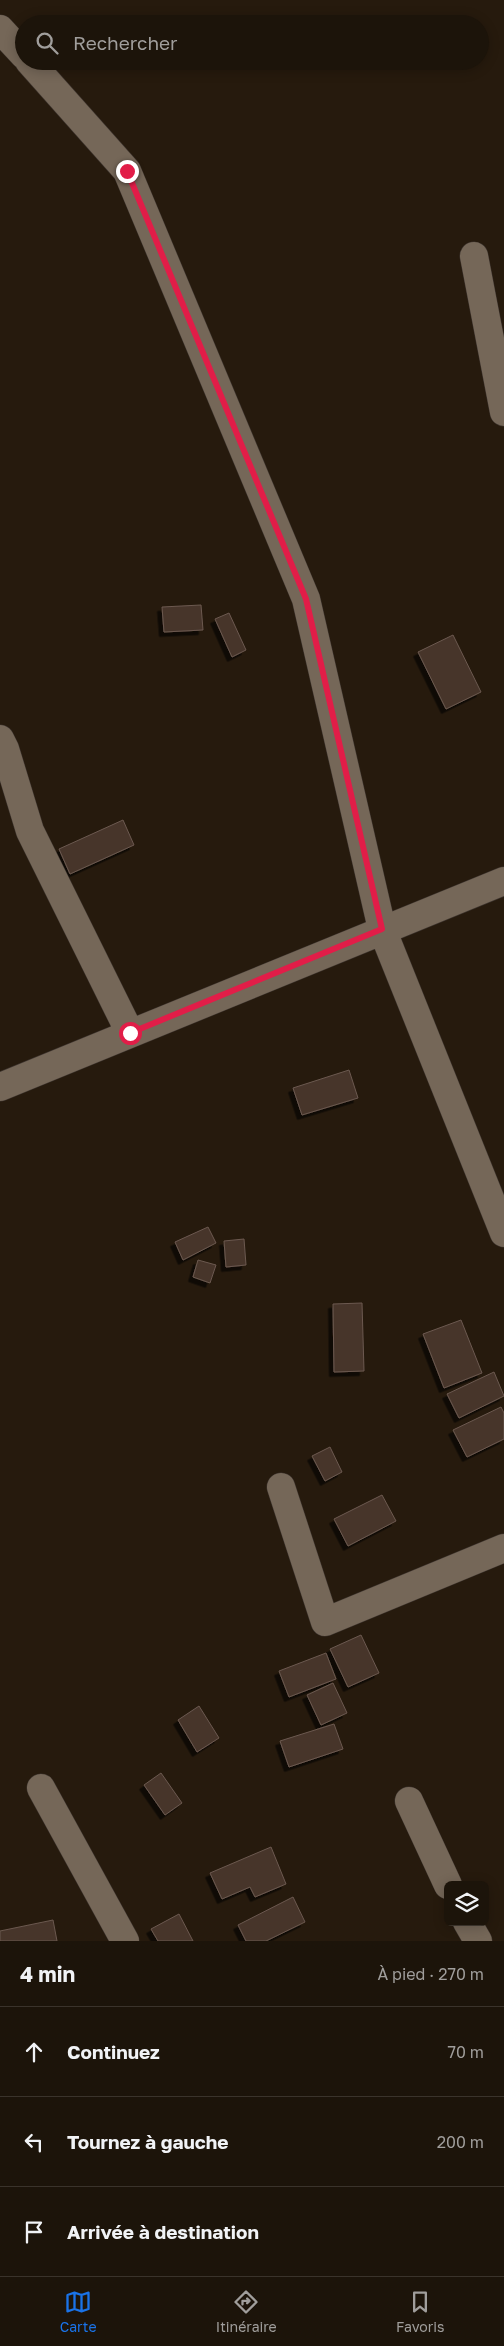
<!DOCTYPE html>
<html lang="fr">
<meta charset="utf-8">
<style>
:root{--surface:#1c140a;--page:#292118;--text:#f1f3f6;--muted:#a09e9c;--line:#3a332b;--accent:#1a73e8}
body{margin:0;font-family:"Golos Text",sans-serif;background:var(--page);color:var(--text)}
.controls{position:absolute;right:15px;bottom:15px;display:grid;overflow:hidden;border-radius:8px;box-shadow:0 2px 12px #0003}
.controls button{width:45px;height:45px;display:grid;place-items:center;padding:0;border:0;border-bottom:1px solid var(--line);background:var(--surface);color:var(--text);font:25px sans-serif}
.stop{position:absolute;width:15px;height:15px;margin:-11px;border:4px solid #e11d48;border-radius:50%;background:#fff}
.stop.end{background:#e11d48;border-color:#fff;box-shadow:0 1px 5px #0008}
.list{margin:0;padding:0;list-style:none}
h2{display:flex;justify-content:space-between;align-items:center;height:65px;margin:0;padding:0 20px;font-size:21px}
h2 small{font-size:16px;font-weight:400;color:var(--muted)}
.list li{display:grid;grid-template-columns:32px 1fr auto;gap:15px;align-items:center;box-sizing:border-box;height:90px;padding:0 20px;border-top:1px solid var(--line)}
.list b{display:block;font-size:19px;white-space:nowrap}
.list em{font-size:16px;font-style:normal;color:var(--muted)}
.icon{flex:none;width:28px;height:28px;fill:none;stroke:currentColor;stroke-width:2;stroke-linecap:round;stroke-linejoin:round}
.map{position:relative;flex:none;width:504px;height:1941px;overflow:hidden}
.search{position:absolute;background:var(--surface);box-shadow:0 2px 12px #0003;left:15px;right:15px;top:15px;height:55px;display:flex;align-items:center;gap:12px;box-sizing:border-box;padding:0 18px;border-radius:28px;color:var(--muted);font-size:19px}
.sheet{height:335px;background:var(--surface)}
nav{display:flex;justify-content:space-around;align-items:center;box-sizing:border-box;height:70px;border-top:1px solid var(--line);background:var(--surface);font-size:14px;color:var(--muted)}
nav a{display:grid;justify-items:center;gap:2px}
nav .on{color:var(--accent)}
.map>svg:first-child{display:block}
.building{fill:#46352c;stroke:#6c594f;filter:url(#shadow)}
.lines{fill:none;stroke-linecap:round;stroke-linejoin:round}
.street-casing{stroke:#3e352f;stroke-width:29}
.street{stroke:#756758;stroke-width:28}
.route{stroke:#e11d48;stroke-width:6}
</style>
<div class="map">
<svg width="504" height="1941" viewBox="0 0 504 1941">
<defs>
<filter id="shadow"><feDropShadow dx="-4.5" dy="4.5" stdDeviation="0" flood-color="#0009"/></filter>
</defs>
<rect width="100%" height="100%" fill="#261a0d"/>
<path class="building" d="M201 605 203 630 164 632 162 607Z
M229 613 246 650 232 657 215 619Z
M453 635 481 692 446 709 418 652Z
M123 820 134 845 70 874 59 849Z
M349 1070 358 1098 302 1115 293 1088Z
M208 1227 216 1243 183 1260 175 1242Z
M244 1239 246 1265 226 1267 224 1241Z
M198 1260 216 1265 210 1283 193 1277Z
M362 1303 364 1371 334 1372 333 1304Z
M461 1320 482 1373 444 1388 423 1334Z
M494 1372 504 1396 459 1418 447 1394Z
M501 1407 504 1413V1439L467 1457 453 1430Z
M330 1447 342 1472 325 1481 312 1456Z
M382 1495 396 1521 348 1546 334 1519Z
M361 1635 379 1673 348 1687 330 1649Z
M326 1653 336 1679 289 1697 279 1671Z
M333 1683 347 1713 321 1725 307 1695Z
M199 1706 219 1738 197 1752 178 1720Z
M334 1724 343 1749 289 1767 280 1741Z
M161 1773 182 1803 165 1815 144 1785Z
M271 1847 286 1884 255 1897 250 1887 222 1899 210 1873Z
M293 1897 305 1922 266 1941H246L238 1925Z
M179 1914 193 1941H158L151 1929Z
M53 1920 57 1941H0V1931Z"/>
<g class="lines">
<g class="street-casing">
<path id="street" d="M0 29 24 55
M29 61 127 171 306 599 382 929 504 1233
M474 256 504 412
M0 739 5 749 30 831 130 1033
M0 1087 504 881
M281 1487 325 1622 504 1548
M41 1788 125 1941
M409 1801 448 1885
M467 1922 478 1941"/>
</g>
<use href="#street" class="street"/>
</g>
<g class="lines">
<path class="route" d="M127 171 306 599 382 929 130 1033"/>
</g>
</svg>
<div class="controls">
<button><svg class="icon" aria-label="layers" viewBox="0 0 24 24"><path d="M12 4l9 5-9 5-9-5zM3 14l9 5 9-5"/></svg></button>
</div>
<div class="stop" style="left:130px;top:1033px"></div>
<div class="stop end" style="left:127px;top:171px"></div>
<div class="search"><svg class="icon" aria-label="search" viewBox="0 0 24 24"><circle cx="10" cy="10" r="6"/><path d="M15 15l6 6"/></svg>Rechercher</div>
</div>
<section class="sheet">
<h2>4 min<small>À pied · 270 m</small></h2>
<ul class="list">
<li><svg class="icon" aria-label="ahead" viewBox="0 0 24 24"><path d="M12 20V5M6 11l6-6 6 6"/></svg><div><b>Continuez</b></div><em>70 m</em></li>
<li><svg class="icon" aria-label="left" viewBox="0 0 24 24"><path d="M17 20v-9H6M10 6l-5 5 5 5"/></svg><div><b>Tournez à gauche</b></div><em>200 m</em></li>
<li><svg class="icon" aria-label="arrive" viewBox="0 0 24 24"><path d="M6 21V4h12l-3 4 3 4H6"/></svg><div><b>Arrivée à destination</b></div></li>
</ul>
</section>
<nav>
<a class="on"><svg class="icon" aria-label="map" viewBox="0 0 24 24"><path d="M3 6l6-2 6 2 6-2v14l-6 2-6-2-6 2zM9 4v14M15 6v14"/></svg>Carte</a>
<a><svg class="icon" aria-label="directions" viewBox="0 0 24 24"><path d="M12 3l9 9-9 9-9-9zM9 14v-3h6M13 9l2 2-2 2"/></svg>Itinéraire</a>
<a><svg class="icon" aria-label="saved" viewBox="0 0 24 24"><path d="M7 4h10v16l-5-4-5 4z"/></svg>Favoris</a>
</nav>
